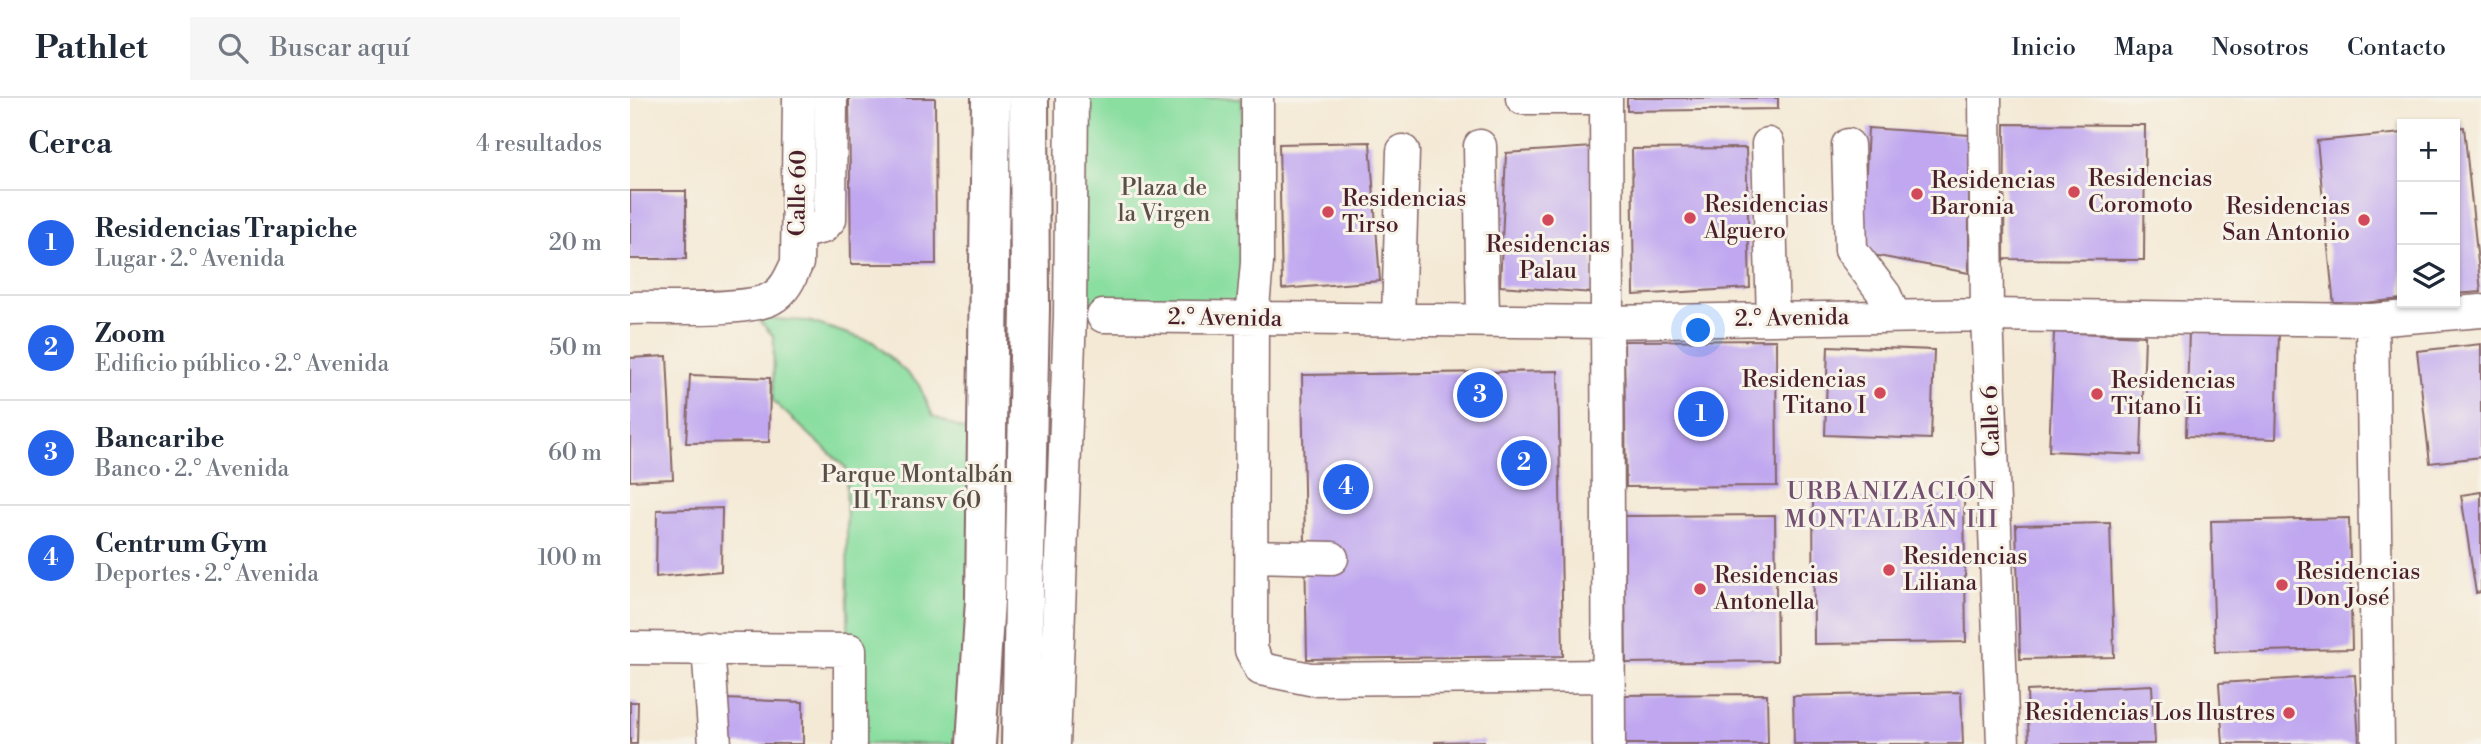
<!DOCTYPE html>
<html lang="es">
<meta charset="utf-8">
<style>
:root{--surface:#fff;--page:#f6f6f7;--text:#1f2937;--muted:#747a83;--line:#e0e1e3;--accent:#2563eb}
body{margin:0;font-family:"Libre Bodoni",serif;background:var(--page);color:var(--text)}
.controls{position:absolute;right:21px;top:21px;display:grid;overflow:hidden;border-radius:0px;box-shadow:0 2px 5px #0004}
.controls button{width:63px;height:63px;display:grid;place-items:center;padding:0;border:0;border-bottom:2px solid var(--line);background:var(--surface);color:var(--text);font:35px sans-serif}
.you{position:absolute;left:1069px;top:233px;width:24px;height:24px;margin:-18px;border:5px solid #fff;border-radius:50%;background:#1a73e8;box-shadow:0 0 0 10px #1a73e833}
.badge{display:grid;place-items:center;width:46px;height:46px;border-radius:50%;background:var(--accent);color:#fff;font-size:23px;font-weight:700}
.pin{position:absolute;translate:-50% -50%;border:4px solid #fff;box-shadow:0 2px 7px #0006}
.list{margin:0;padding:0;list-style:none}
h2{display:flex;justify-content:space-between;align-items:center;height:91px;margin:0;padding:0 28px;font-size:30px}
h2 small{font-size:23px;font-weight:400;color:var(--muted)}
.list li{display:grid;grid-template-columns:46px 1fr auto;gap:21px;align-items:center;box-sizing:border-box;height:105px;padding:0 28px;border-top:2px solid var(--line)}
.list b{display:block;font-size:26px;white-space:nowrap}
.list p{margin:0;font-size:23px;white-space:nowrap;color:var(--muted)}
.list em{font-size:23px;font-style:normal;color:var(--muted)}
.icon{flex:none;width:38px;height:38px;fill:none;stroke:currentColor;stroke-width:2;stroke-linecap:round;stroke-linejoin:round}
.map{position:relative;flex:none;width:1851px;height:646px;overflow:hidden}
header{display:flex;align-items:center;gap:42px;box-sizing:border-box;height:98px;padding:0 35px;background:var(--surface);border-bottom:2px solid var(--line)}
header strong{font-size:33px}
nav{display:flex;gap:38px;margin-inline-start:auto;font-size:24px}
.search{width:490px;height:63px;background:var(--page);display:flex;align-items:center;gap:18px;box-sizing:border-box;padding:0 24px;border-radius:0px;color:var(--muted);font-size:26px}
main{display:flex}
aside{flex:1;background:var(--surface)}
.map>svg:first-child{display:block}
.green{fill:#8adea0;stroke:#6a7e66;stroke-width:2}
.building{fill:#c0a7f0}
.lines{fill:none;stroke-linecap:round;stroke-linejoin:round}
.minor-casing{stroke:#866666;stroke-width:35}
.major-casing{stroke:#866666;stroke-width:42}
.minor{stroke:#fff;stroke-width:32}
.major{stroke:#fff;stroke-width:38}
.poi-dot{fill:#d1495b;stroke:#f7f3e8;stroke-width:2.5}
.labels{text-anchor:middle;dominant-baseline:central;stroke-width:6;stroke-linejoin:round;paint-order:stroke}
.poi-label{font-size:23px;fill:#4a1f2b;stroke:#f7f3e8;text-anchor:start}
.park-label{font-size:23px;fill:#5a4f48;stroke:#f7f3e8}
.street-label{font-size:23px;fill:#4a1f2b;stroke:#f7f3e8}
.neighbourhood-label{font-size:24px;letter-spacing:2px;fill:#734f70;stroke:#f7f3e8}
</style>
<header>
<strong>Pathlet</strong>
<div class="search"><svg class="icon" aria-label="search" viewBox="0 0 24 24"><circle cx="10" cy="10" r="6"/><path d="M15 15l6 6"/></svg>Buscar aquí</div>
<nav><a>Inicio</a><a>Mapa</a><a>Nosotros</a><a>Contacto</a></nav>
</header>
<main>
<aside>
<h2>Cerca<small>4 resultados</small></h2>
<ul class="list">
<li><span class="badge">1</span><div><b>Residencias Trapiche</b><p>Lugar · 2.° Avenida</p></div><em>20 m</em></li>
<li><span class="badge">2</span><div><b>Zoom</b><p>Edificio público · 2.° Avenida</p></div><em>50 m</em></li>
<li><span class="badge">3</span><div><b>Bancaribe</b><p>Banco · 2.° Avenida</p></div><em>60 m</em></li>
<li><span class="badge">4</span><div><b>Centrum Gym</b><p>Deportes · 2.° Avenida</p></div><em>100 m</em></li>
</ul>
</aside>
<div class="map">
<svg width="1851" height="646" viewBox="0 0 1851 646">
<rect width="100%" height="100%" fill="#f7f3e8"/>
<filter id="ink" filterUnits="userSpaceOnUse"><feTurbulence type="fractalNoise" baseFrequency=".0143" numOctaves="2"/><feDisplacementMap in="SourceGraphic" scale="14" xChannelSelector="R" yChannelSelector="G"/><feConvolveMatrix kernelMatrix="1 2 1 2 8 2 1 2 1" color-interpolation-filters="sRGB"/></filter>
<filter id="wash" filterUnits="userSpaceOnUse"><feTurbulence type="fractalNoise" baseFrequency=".00686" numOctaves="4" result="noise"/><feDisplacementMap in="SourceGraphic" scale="28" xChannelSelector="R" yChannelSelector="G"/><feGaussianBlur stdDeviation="1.57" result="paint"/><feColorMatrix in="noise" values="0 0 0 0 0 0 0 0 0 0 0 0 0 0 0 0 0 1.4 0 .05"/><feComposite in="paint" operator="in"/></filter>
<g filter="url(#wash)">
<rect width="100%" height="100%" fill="#f4e9d5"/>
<path class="green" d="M457 0H612L615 208 453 207Z
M116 207 142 221 178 223 243 244 288 285 303 318 343 336 346 646H220L216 370 143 303 144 239Z"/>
<g id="blocks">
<path class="building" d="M219 0H305L306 166H221Z
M997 0H1148V11L997 13Z
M1375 26 1515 27 1514 162 1374 161Z
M1834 29 1851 194 1825 196V30Z
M1238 30 1339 37V175L1232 155Z
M1772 35V201L1704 208 1687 43Z
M740 44 750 183 652 191 649 46Z
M962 49 963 195 870 188 876 55Z
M1116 50 1120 190 1004 197 1002 51Z
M0 93H56V161H0Z
M1559 231 1649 234 1646 341 1556 338Z
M1424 234 1515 238 1511 357 1419 353Z
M1146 242 1147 388 996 389 994 243Z
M1851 246V359L1800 365 1787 253Z
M1198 248 1304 252 1301 341 1195 337Z
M37 258 43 381 0 383V260Z
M928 273 933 558 677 561 672 277Z
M60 277 140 280 139 344 56 345Z
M1851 394V494L1846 495 1831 397Z
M1334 398 1336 544 1184 546 1183 400Z
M92 410 91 473 26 479 27 412Z
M1145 417 1147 563 996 565 994 418Z
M1719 420 1722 551 1585 554 1581 423Z
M1480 425 1484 559 1390 561 1386 427Z
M1725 577 1729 646H1593L1589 585Z
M1522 587 1525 646H1399L1397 593Z
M1331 594 1333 646H1164L1163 598Z
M1137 596 1138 646H986V597Z
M93 601 173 604V646H90Z
M0 604H8L7 646H0Z
M854 643V646H805V644Z"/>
</g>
</g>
<g filter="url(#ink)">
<use href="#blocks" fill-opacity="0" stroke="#866666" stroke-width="2"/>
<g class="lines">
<g class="minor-casing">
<path id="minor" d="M627 0V165L622 220 621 552 631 571 680 581 978 578
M892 0H961
M976 0 979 646
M1355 0 1357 217 1373 646
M1138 46 1143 221
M1218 47 1221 152 1255 197 1264 218
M850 48 853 222
M168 135 193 129 200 121 201 0
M0 210C30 209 119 214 142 200 155 193 161 178 167 165L169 0
M473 218 977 224 1357 217 1742 222 1851 213
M768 222 773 53
M1742 222 1748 646
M622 458 702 460
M78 549 85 646
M0 550 220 552V646
M424 646 440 217 442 0"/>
</g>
<g class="major-casing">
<path id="major" d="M346 646 355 502 361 0
M391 646 400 211 399 0"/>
</g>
<use href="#minor" class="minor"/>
<use href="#major" class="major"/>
</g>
</g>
<g class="poi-dot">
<circle cx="1444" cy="94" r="7"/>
<circle cx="1287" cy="96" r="7"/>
<circle cx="698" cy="114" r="7"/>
<circle cx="1060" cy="120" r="7"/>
<circle cx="918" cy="122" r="7"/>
<circle cx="1734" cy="122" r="7"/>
<circle cx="1250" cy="295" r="7"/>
<circle cx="1467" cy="296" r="7"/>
<circle cx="1259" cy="472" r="7"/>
<circle cx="1652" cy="487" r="7"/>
<circle cx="1070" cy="491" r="7"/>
<circle cx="1659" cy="615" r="7"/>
</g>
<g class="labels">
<g class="poi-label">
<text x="1458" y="81">Residencias<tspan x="1458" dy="26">Coromoto</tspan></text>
<text x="1301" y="83">Residencias<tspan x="1301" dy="26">Baronia</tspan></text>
<text x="712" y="101">Residencias<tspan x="712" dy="26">Tirso</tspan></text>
<text x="1074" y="107">Residencias<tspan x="1074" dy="26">Alguero</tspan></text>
<text x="1720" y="109" text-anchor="end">Residencias<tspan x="1720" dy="26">San Antonio</tspan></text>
<text x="918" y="147" text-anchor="middle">Residencias<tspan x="918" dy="26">Palau</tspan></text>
<text x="1236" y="282" text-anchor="end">Residencias<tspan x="1236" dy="26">Titano I</tspan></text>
<text x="1481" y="283">Residencias<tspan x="1481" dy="26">Titano Ii</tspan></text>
<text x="1273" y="459">Residencias<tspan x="1273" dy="26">Liliana</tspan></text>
<text x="1666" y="474">Residencias<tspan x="1666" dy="26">Don José</tspan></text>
<text x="1084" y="478">Residencias<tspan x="1084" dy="26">Antonella</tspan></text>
<text x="1645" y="615" text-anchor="end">Residencias Los Ilustres</text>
</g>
<g class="park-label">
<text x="534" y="90">Plaza de<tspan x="534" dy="26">la Virgen</tspan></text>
<text x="287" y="377">Parque Montalbán<tspan x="287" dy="26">II Transv 60</tspan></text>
</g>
<g class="street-label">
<text transform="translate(168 95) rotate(-89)">Calle 60</text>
<text transform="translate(595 220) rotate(1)">2.° Avenida</text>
<text transform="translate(1162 220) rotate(-1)">2.° Avenida</text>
<text transform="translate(1361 323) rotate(-92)">Calle 6</text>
</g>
<g class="neighbourhood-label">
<text x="1262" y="394">URBANIZACIÓN<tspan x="1262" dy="28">MONTALBÁN III</tspan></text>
</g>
</g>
</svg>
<div class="controls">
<button>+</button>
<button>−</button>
<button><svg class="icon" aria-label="layers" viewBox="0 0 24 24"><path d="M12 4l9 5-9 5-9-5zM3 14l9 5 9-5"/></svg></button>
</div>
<div class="you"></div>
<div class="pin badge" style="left:1071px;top:316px">1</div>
<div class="pin badge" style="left:894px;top:365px">2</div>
<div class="pin badge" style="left:850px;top:297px">3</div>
<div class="pin badge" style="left:716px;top:389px">4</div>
</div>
</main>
